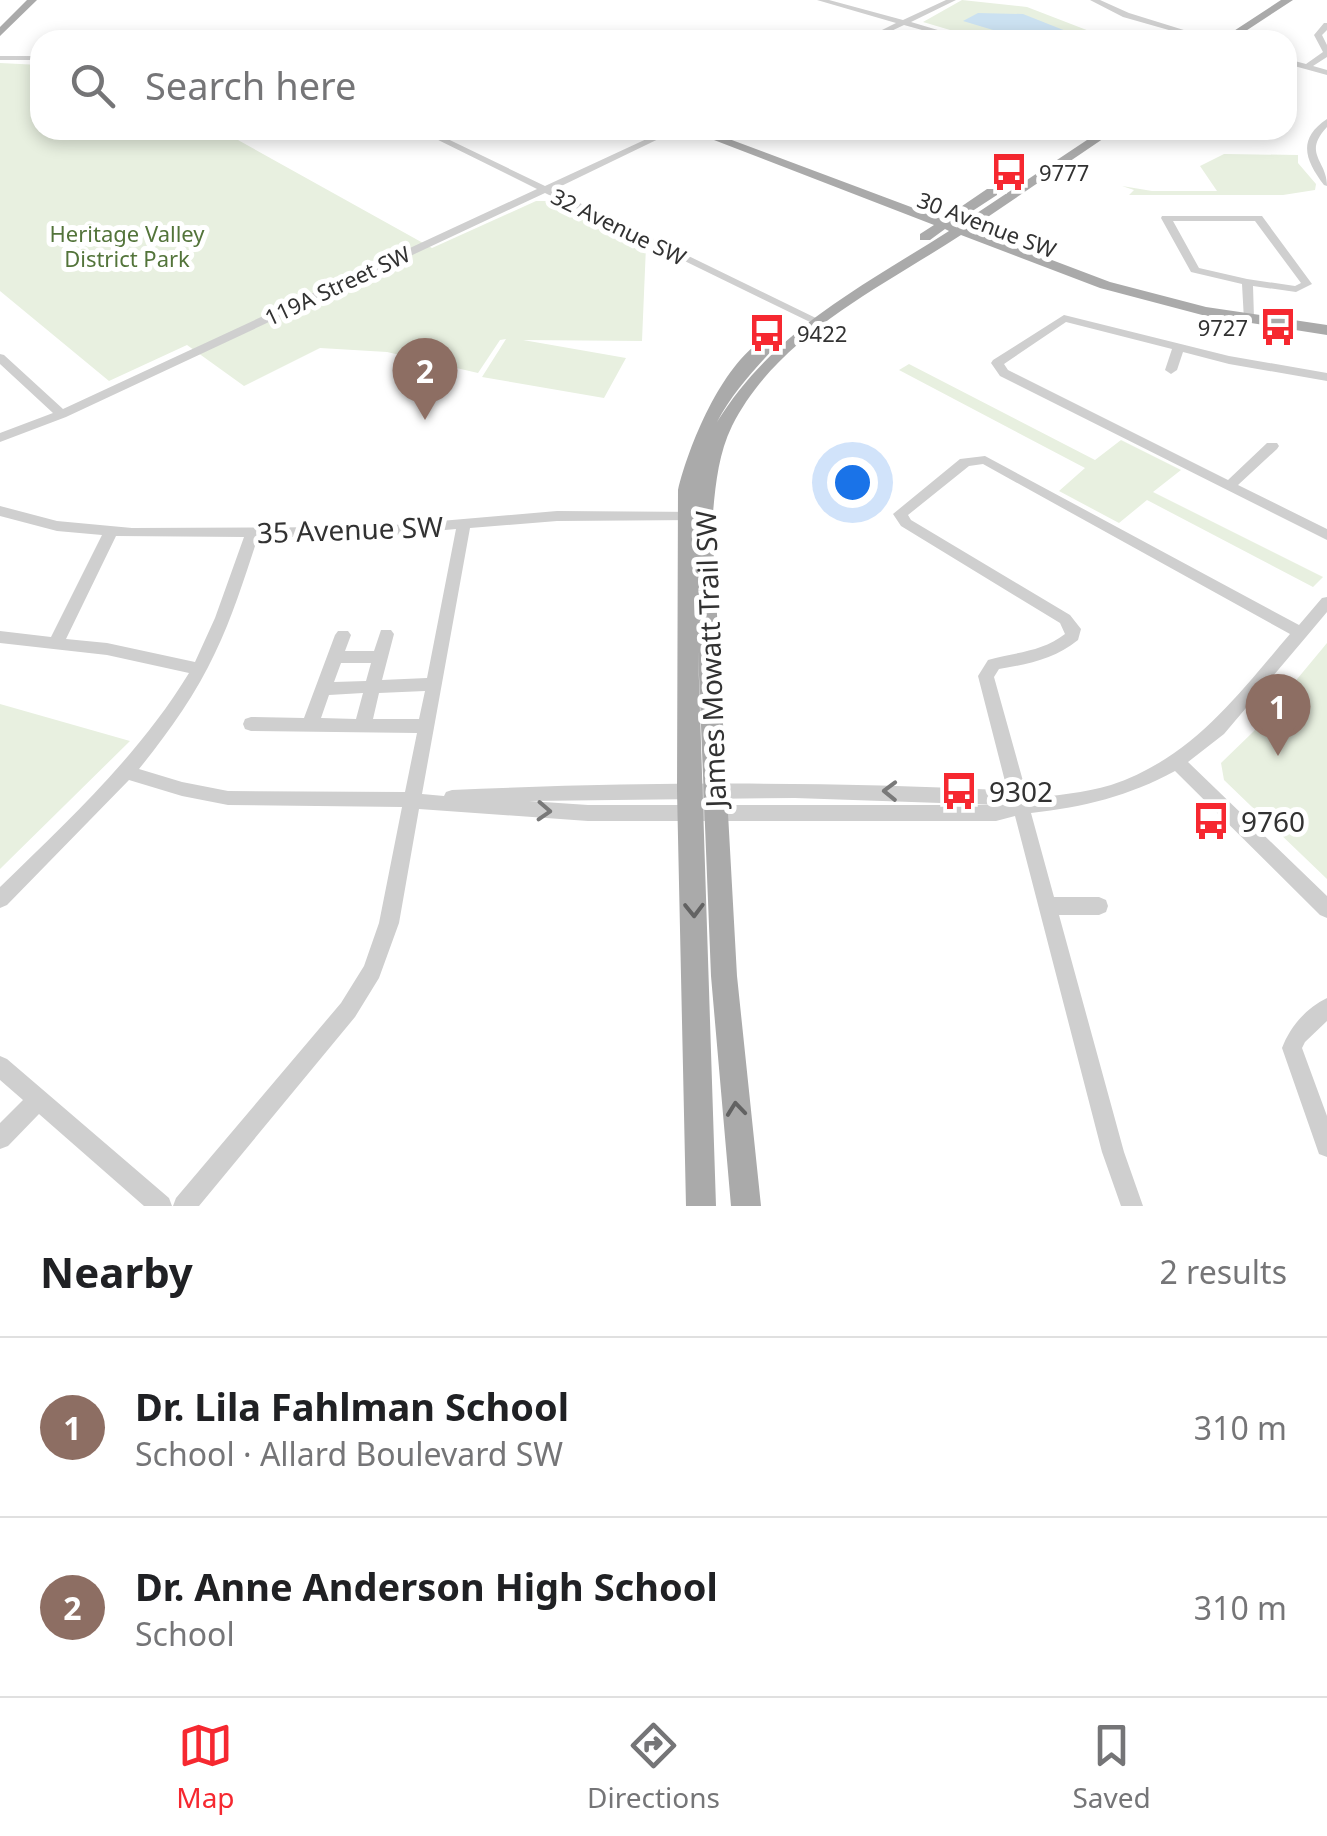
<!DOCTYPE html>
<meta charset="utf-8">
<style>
:root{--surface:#fff;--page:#f6f6f6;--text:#202124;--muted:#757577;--line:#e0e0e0;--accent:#f62830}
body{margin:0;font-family:"Noto Sans",sans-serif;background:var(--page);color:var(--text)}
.you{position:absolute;left:852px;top:482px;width:35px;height:35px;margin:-25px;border:8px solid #fff;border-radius:50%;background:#1a73e8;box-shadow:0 0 0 15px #1a73e833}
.badge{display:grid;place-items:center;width:65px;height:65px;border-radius:50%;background:var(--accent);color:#fff;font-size:32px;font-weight:700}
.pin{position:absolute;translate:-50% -82px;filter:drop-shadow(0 2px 5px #0008)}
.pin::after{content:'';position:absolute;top:52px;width:35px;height:30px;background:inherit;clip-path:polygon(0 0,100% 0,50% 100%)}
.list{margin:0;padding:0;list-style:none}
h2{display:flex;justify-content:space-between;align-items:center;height:130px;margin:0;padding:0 40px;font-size:42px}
h2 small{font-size:32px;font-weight:400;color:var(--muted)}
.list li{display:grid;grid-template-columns:65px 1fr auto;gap:30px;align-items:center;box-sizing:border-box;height:180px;padding:0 40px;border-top:2px solid var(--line)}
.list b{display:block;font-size:38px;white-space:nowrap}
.list p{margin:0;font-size:32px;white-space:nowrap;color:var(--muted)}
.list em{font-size:32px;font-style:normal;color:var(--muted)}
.icon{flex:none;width:55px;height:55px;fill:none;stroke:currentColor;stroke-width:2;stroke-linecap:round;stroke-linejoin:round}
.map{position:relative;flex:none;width:1327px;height:1206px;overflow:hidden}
.search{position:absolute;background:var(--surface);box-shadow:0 5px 15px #0003;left:30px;right:30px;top:30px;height:110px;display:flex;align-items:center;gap:25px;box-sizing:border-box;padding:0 35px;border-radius:30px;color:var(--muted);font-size:38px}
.sheet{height:490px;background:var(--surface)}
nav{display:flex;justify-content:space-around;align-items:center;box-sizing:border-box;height:140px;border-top:2px solid var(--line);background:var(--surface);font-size:28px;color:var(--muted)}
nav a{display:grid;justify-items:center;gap:5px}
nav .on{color:var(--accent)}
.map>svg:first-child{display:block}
.green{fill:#e8f0e0}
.water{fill:#cbe1f1}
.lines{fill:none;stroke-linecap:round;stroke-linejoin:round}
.minor{fill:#cfcfcf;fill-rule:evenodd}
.major{fill:#aaa;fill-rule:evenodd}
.oneway{stroke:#797979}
.oneway2{stroke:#626262}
.labels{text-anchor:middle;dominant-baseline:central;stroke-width:10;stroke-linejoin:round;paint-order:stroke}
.far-poi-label{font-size:22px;fill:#323232;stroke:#fff;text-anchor:start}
.far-street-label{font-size:22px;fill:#323232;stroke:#fff}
.far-park-label{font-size:22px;fill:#53743a;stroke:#fff}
.street-label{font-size:28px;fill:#323232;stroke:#fff}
.poi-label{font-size:28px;fill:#323232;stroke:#fff;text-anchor:start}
</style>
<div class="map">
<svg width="1327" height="1206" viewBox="0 0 1327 1206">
<rect width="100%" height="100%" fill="#fff"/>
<path class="green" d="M962 0 1027 7 1110 39 984 40 923 22Z
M0 63 40 65V130H220L432 248 536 201H546L646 246 642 341 523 340 626 358 604 398 482 377 506 339 500 340 478 373 387 352 320 348 244 386 187 345 109 381 0 291Z
M1224 154 1298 155V163L1316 184 1315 190 1283 195H1129L1134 190 1122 186 1152 191H1217L1200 166Z
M909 364 1095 460 1121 440 1181 470 1153 492 1323 577 1313 587 1147 500 1119 523 1059 491 1085 468 899 370Z
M1327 643V879L1224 780 1221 763 1254 731Z
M0 704 130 741 0 869Z"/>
<path class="water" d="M978 13 1023 14 1076 35 1079 40H1026L963 21Z"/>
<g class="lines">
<path class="minor" d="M817 0H829L903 20 946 0H956L911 22 971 40H958L904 25 872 40H862L896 23Z
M1090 0H1100L1129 13 1216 40H1204L1123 17Z
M1324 23H1327V30L1322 35 1327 45V57L1313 66 1327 70V75L1287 64V59L1306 64 1323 52 1314 35Z
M0 56H40V60H0Z
M1327 119V127C1302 154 1327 160 1327 186L1324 185C1305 160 1297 139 1327 119Z
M418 130H429L545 186 666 130H677L553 190 822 321 816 324 812 323 545 193 66 417 0 442V433L53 413 0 364V354L4 355 63 409 537 189Z
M1162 216H1262L1312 284 1296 292 1253 286 1254 318 1252 320H1244L1242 284 1191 272 1161 218ZM1173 221H1255L1301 283 1295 286 1247 279 1199 268Z
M1064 315 1229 356 1327 373V381L1229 364 1183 352 1177 370 1171 374 1165 370 1172 349 1066 322 1004 364 1008 370 1228 480 1267 443H1277L1279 446 1277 449 1238 485 1327 529V540L1000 376 991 363 993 360Z
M985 456 1299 625 1322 598 1327 597V612L1306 637 1224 734 1188 762 1327 896V918L1320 915 1175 771C1129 796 1084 807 1031 813L1054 897H1099L1106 900 1108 906 1106 912 1099 915H1059L1124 1152 1143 1206H1121L1102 1152 1015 816 996 821H588L419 809 399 923 379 978 355 1017 199 1206H173L176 1198 341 1003 364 966 379 923 402 807 228 805 182 796 129 780 7 905 0 908V887C69 820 139 755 189 673L107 655 0 643V631L51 637 102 535 57 531 0 516V506L57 521 132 528 371 527 557 511 703 512 705 515 703 518 698 520 557 521 470 528 422 794 444 796 446 792 452 790C635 782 817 781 1000 790L1008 793 978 676 988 660C1016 652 1042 652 1065 634L1060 623 901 526 893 514 960 459ZM983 464 1290 634C1237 696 1192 758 1111 785 1084 793 1056 795 1028 799L994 677 999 669C1028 664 1055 659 1078 640L1081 629 1070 615 911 520 908 515 969 466ZM456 529 427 678 382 680 394 634 391 630H381L374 651H345L351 635 348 631H338L335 635 304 718 251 717 245 719 243 724 245 729 251 731 417 733 405 792 228 791 182 782 139 769C168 733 196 694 215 653 233 616 245 576 258 537H371ZM116 536 244 537 215 618 195 662 107 643 66 639ZM341 663H371L366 681 334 682ZM425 691 419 719H373L379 693ZM363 693 356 719 321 718 329 695ZM795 798 999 805H588L529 801Z
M1327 998V1021L1305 1042 1302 1048 1327 1116V1157L1319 1154 1282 1048C1290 1027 1306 1008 1327 998Z
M0 1056 7 1059 169 1198 172 1206H144L39 1114 8 1146 0 1149V1123L23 1100 0 1080Z"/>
<path class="major" d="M27 0H37L0 36V27Z
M1281 0H1293L1232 40H1220Z
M688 130H705L943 219 987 189H997V195L954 223 959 225 1102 130H1116L970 229 1110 282 1206 307 1327 325V335L1206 316 1100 288 961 235C880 288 777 336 732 426 717 457 715 491 712 524L737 976 761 1206H731L711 976 698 650 716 1206H686L677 791 678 490C690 441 726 353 776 332L784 337C759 365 735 388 717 422 774 330 861 287 949 231L945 229 930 240H920V234L934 225Z"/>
</g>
<defs><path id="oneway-chevron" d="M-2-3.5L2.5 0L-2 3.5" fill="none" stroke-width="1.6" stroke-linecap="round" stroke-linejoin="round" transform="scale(2.5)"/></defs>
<g class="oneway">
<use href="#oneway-chevron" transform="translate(890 791) rotate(-179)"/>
<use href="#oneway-chevron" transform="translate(544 811) rotate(3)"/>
</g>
<g class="oneway2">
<use href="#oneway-chevron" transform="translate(694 910) rotate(89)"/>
<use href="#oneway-chevron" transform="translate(736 1109) rotate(-96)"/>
</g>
<defs>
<g id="bus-bare" transform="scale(3)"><path d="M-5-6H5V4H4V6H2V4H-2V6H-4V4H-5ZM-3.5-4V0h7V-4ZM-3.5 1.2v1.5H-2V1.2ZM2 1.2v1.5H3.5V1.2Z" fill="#f62830" stroke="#fff" stroke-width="2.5" paint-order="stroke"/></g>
</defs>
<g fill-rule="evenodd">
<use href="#bus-bare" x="1009" y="172"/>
<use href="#bus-bare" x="1278" y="327"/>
<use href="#bus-bare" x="767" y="333"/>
<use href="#bus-bare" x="959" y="791"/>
<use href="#bus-bare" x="1211" y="821"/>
</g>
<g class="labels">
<g class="far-poi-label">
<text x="1039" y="172">9777</text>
<text x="1248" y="327" text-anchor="end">9727</text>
<text x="797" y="333">9422</text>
</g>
<g class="far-street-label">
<text transform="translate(987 224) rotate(21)">30 Avenue SW</text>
<text transform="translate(619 226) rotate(26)">32 Avenue SW</text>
<text transform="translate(337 285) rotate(-25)">119A Street SW</text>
</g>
<g class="far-park-label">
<text x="127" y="233">Heritage Valley<tspan x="127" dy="25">District Park</tspan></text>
</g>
<g class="street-label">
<text transform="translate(350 529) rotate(-2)">35 Avenue SW</text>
<text transform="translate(710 659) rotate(-92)">James Mowatt Trail SW</text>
</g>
<g class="poi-label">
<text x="989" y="791">9302</text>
<text x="1241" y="821">9760</text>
</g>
</g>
</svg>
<div class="you"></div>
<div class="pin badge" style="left:1278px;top:756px;background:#8d6e63">1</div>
<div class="pin badge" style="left:425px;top:420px;background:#8d6e63">2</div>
<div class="search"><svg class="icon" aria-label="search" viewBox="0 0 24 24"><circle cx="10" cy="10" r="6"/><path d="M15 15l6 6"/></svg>Search here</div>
</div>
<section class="sheet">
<h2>Nearby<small>2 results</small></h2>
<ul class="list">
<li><span class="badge" style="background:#8d6e63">1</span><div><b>Dr. Lila Fahlman School</b><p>School · Allard Boulevard SW</p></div><em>310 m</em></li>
<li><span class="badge" style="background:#8d6e63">2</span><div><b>Dr. Anne Anderson High School</b><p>School</p></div><em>310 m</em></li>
</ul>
</section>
<nav>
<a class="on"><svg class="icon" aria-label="map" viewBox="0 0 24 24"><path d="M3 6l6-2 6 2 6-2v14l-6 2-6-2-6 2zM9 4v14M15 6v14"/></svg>Map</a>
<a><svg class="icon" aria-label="directions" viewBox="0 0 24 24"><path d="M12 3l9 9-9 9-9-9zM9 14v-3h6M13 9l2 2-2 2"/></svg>Directions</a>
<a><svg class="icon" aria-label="saved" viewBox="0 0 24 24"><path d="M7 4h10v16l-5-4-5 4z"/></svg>Saved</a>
</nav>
